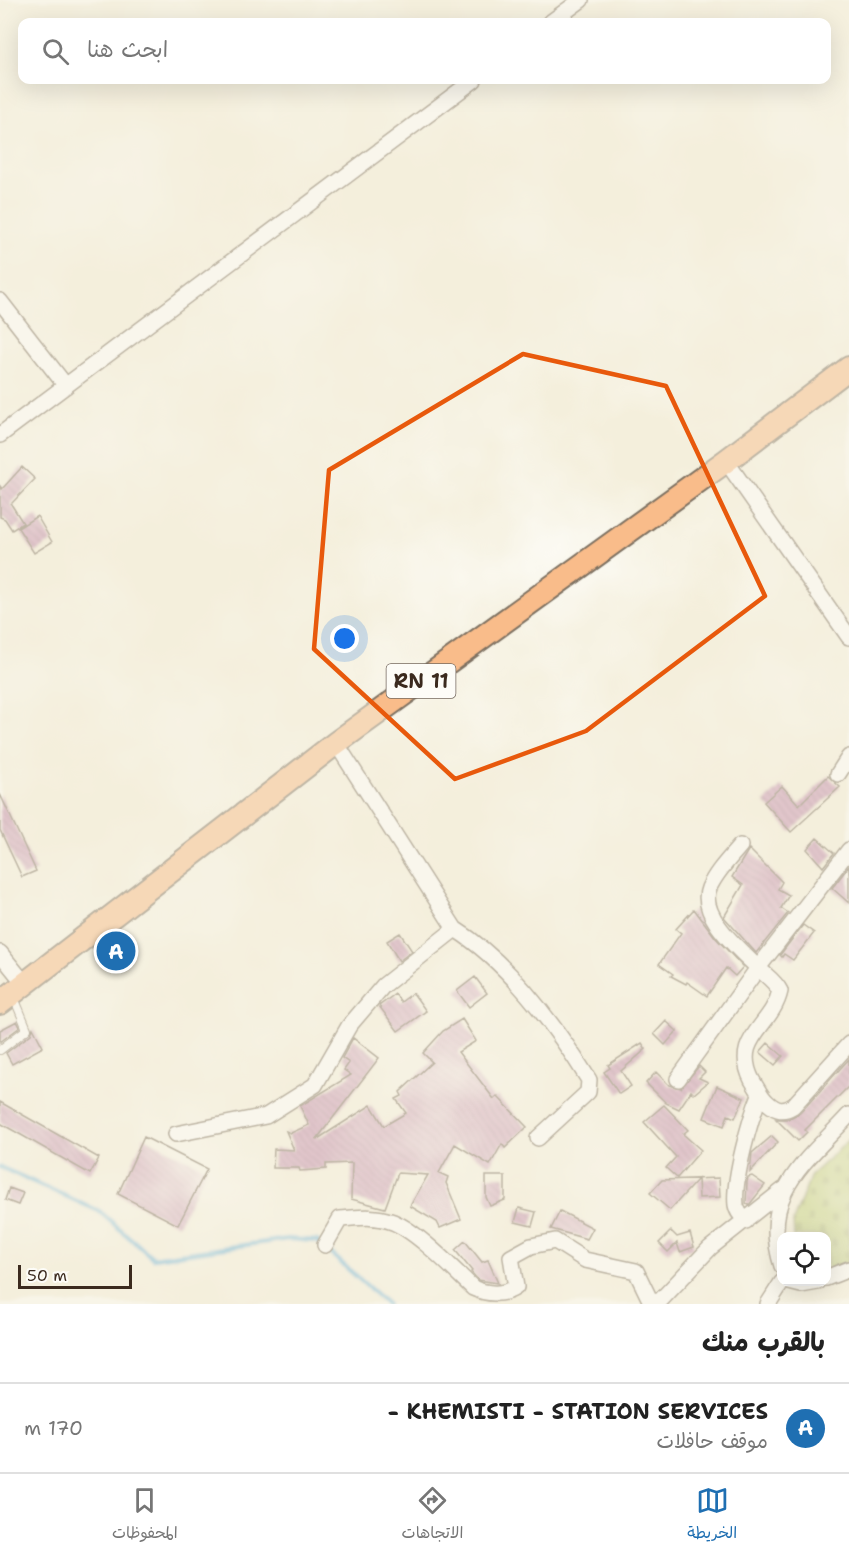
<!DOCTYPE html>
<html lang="ar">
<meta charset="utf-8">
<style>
:root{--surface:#fff;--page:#f6f6f6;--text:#222;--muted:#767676;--line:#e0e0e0;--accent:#1f6fb2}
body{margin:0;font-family:"Shantell Sans","Playpen Sans Arabic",sans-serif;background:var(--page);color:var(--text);direction:rtl}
.controls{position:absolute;right:18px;bottom:18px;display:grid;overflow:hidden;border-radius:12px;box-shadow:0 6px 24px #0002}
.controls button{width:54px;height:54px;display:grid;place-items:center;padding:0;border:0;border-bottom:2px solid var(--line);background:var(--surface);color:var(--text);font:30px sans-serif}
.scale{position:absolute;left:18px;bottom:15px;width:114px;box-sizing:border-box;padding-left:6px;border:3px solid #3b2a1e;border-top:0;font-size:16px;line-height:21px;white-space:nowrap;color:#3b2a1e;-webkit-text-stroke:4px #fdfcf7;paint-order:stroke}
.you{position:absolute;left:345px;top:639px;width:21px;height:21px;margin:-15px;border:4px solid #fff;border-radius:50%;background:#1a73e8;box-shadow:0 0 0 9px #1a73e833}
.badge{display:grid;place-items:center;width:39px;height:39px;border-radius:50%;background:var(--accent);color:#fff;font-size:20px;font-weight:700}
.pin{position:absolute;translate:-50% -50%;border:3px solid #fff;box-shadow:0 2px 6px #0006}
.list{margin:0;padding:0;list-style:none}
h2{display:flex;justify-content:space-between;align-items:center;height:78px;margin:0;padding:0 24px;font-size:26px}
h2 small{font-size:20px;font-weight:400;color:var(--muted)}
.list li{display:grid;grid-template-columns:39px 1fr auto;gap:18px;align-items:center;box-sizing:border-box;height:90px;padding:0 24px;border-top:2px solid var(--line)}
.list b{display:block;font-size:22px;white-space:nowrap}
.list p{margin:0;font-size:20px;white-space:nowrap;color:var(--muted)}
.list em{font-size:20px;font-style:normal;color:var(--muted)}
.icon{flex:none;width:33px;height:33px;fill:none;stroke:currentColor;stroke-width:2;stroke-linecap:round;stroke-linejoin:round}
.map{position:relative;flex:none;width:849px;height:1304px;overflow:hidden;direction:ltr}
.search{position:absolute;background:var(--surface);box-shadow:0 6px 24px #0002;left:18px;right:18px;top:18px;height:66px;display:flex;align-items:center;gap:15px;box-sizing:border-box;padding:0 21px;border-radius:12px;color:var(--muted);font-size:22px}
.sheet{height:168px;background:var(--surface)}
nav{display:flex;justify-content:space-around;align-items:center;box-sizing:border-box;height:84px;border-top:2px solid var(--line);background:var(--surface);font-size:16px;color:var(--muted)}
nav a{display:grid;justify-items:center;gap:3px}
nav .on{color:var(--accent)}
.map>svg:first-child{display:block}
.cemetery{fill:url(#cemetery-stones);stroke:#7a7a46;stroke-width:1.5}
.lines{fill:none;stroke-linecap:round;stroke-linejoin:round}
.stream{stroke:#5cadd7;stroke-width:4.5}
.building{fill:url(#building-back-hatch)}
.lane-casing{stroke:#7c6f60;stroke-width:10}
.street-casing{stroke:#7c6f60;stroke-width:18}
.primary-casing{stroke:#7c6f60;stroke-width:26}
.lane{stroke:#fff;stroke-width:8}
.street{stroke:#fff;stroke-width:15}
.primary{stroke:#f9bc8a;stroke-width:22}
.marked{fill:none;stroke:#e8590c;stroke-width:4.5;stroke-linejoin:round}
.labels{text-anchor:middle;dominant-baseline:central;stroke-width:5;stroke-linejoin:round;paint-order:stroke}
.shield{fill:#fdfcf7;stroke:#75695f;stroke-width:1.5}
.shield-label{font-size:20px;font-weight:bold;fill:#3b2a1e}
</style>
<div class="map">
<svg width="849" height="1304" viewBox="0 0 849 1304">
<defs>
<pattern id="cemetery-stones" width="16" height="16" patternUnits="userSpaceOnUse" patternTransform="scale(1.5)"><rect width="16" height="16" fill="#bacb6e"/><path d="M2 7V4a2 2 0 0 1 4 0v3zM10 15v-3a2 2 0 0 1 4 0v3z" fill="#a1ae5f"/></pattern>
<pattern id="building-back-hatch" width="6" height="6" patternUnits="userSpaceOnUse" patternTransform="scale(1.5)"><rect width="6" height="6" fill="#c993b5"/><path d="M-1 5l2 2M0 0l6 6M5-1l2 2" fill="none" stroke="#a47893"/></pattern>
</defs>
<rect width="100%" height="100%" fill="#fdfcf7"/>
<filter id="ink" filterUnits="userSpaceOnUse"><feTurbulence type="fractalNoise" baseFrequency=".0167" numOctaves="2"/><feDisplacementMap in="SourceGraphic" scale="12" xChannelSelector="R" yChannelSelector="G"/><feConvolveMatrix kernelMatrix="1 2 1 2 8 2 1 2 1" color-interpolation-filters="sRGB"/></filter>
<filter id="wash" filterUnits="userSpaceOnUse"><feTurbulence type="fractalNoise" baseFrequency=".008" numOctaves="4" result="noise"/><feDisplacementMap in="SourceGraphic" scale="24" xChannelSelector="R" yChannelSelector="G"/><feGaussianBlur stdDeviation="1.35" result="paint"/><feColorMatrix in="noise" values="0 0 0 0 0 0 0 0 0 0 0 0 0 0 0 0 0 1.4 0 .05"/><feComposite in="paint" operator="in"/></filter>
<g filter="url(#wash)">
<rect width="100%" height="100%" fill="#f4efdc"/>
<path class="cemetery" d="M849 1140V1261L827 1271 826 1236H794L793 1221 811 1175Z"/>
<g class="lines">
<path class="stream" d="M0 1167 99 1211 153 1258 288 1239 317 1241 387 1304"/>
</g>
<g id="blocks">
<path class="building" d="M22 467 35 479 11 504 23 523 12 530 5 519 0 517V486L2 489Z
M37 516 52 542 34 553 18 528Z
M828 776 840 787 791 832 764 802 782 786 799 805Z
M0 794 36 871 22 877 0 830Z
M817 838 834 853 823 867 807 849Z
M749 849 782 882 778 889 789 895 781 908 788 913 756 953 724 917 743 885 732 877Z
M849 866V903L832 888Z
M694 909 715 937 743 967 735 976 726 968 707 996 687 982 686 984 671 976 673 974 659 964 681 933 676 929Z
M803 925 814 933 793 960 784 954 782 957 780 955Z
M400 933 412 951 399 961 387 941Z
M475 977 487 993 469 1007 457 991Z
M413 993 426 1011 398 1031 379 1006 395 994 401 1002Z
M462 1019 476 1041 458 1052 494 1099 497 1096 527 1127 505 1148 502 1144 490 1165 455 1144 439 1173 448 1177 446 1183 461 1219 440 1228 437 1222 410 1206 428 1175 398 1173 385 1208 351 1199 352 1163 326 1164V1169L300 1171 299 1168H273L274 1149 294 1150 286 1131 291 1133 309 1125 300 1106 351 1075 344 1070 349 1063 342 1058 353 1038 379 1058 316 1140 371 1105 384 1126 406 1113 396 1099 402 1096 400 1092 432 1062 423 1053 443 1031Z
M17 1021 20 1027 0 1042V1030Z
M666 1021 677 1031 665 1045 654 1034Z
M33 1028 43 1047 12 1064 6 1053 31 1034Z
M642 1043 646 1049 621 1071 631 1086 619 1094 604 1072 610 1068 608 1065Z
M768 1043 783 1056 775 1065 760 1052Z
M849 1059V1086L805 1130 807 1132 798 1141 776 1119H788L800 1113Z
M699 1066 705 1072 699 1078 708 1082 694 1094 691 1091 679 1109 666 1103 646 1083 656 1072 669 1085 681 1088Z
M717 1086 744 1098 735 1118 728 1115 724 1126 704 1118Z
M0 1102 99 1158 90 1174 0 1123Z
M664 1105 688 1130 683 1134 701 1150 677 1178 666 1168 676 1157 644 1122Z
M772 1136 778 1142 750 1172 752 1153Z
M144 1137 207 1169 178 1225 118 1194Z
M486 1176H505V1200L490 1206 486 1197Z
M752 1176 765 1185 749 1205 746 1203 747 1182 748 1177Z
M719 1178 720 1197 699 1198 698 1179 670 1210 650 1193 662 1180Z
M9 1188 23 1193 18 1205 5 1200Z
M519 1208 536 1212 532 1226 515 1222Z
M560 1211 593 1228 587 1239 551 1229Z
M671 1231 677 1237 690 1233 694 1247 680 1252 677 1243 668 1252 659 1243Z
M465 1241 482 1262 488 1260 498 1283 478 1280 471 1272 472 1271 455 1250Z"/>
</g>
</g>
<g filter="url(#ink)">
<use href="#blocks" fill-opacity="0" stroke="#7c6f60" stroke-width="1.5"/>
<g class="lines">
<g class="lane-casing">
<path id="lane" d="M0 1050 27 1029 13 995"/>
</g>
<g class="street-casing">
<path id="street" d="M551 22 581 0
M0 301 66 386
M0 435 474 80
M726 461 849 637
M838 774 849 757
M740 846C729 859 716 872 709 888 698 915 739 949 757 967 765 975 775 981 780 991 772 1027 731 1038 752 1080 757 1088 761 1097 768 1103 777 1111 783 1112 793 1106L849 1044
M455 929C508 962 556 1027 589 1080L588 1092 538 1138
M0 953 25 984
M678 1079 758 968 849 850
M176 1134 266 1116 315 1085 349 1026 383 986 455 929 336 743
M746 1221C742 1217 737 1212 736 1205 733 1180 750 1119 760 1095
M325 1245 340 1219C357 1218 374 1215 390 1221 414 1228 454 1270 473 1288 486 1294 504 1296 516 1287L511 1257 531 1246 555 1241 585 1260 636 1271 652 1304
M782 1266C759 1193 805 1163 849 1115
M826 1278 849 1269
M789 1282 801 1285 818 1282
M657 1304 710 1248 783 1190
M768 1304 782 1282"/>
</g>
<g class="primary-casing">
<path id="primary" d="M0 1003 336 743 726 461 849 368"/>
</g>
<use href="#lane" class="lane"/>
<use href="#street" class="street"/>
<use href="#primary" class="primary"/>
</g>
</g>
<path d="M0 0H849V1304H0ZM523 354 666 386 765 596 586 731 455 779 314 649 329 470Z" fill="#f4efdc" fill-opacity=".55" fill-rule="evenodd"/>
<path class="marked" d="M523 354 666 386 765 596 586 731 455 779 314 649 329 470Z"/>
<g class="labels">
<rect class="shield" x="386.5" y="664" width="69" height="34" rx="4.5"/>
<g class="shield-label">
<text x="421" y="681">RN 11</text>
</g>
</g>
</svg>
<div class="controls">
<button><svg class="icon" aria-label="locate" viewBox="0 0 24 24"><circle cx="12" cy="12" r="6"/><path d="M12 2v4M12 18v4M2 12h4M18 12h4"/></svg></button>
</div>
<div class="scale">50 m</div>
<div class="you"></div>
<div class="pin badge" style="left:116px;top:951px">A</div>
<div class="search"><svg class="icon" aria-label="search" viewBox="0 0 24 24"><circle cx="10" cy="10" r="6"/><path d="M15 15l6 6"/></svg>ابحث هنا</div>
</div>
<section class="sheet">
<h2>بالقرب منك<small></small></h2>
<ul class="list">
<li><span class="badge">A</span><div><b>KHEMISTI - STATION SERVICES -</b><p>موقف حافلات</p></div><em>170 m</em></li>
</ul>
</section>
<nav>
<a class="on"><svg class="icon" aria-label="map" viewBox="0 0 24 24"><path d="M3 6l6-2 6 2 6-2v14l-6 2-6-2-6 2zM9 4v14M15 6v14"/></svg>الخريطة</a>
<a><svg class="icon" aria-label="directions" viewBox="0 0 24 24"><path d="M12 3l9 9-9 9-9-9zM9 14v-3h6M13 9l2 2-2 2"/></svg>الاتجاهات</a>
<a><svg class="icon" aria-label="saved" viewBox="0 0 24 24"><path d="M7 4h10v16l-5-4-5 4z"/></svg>المحفوظات</a>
</nav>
